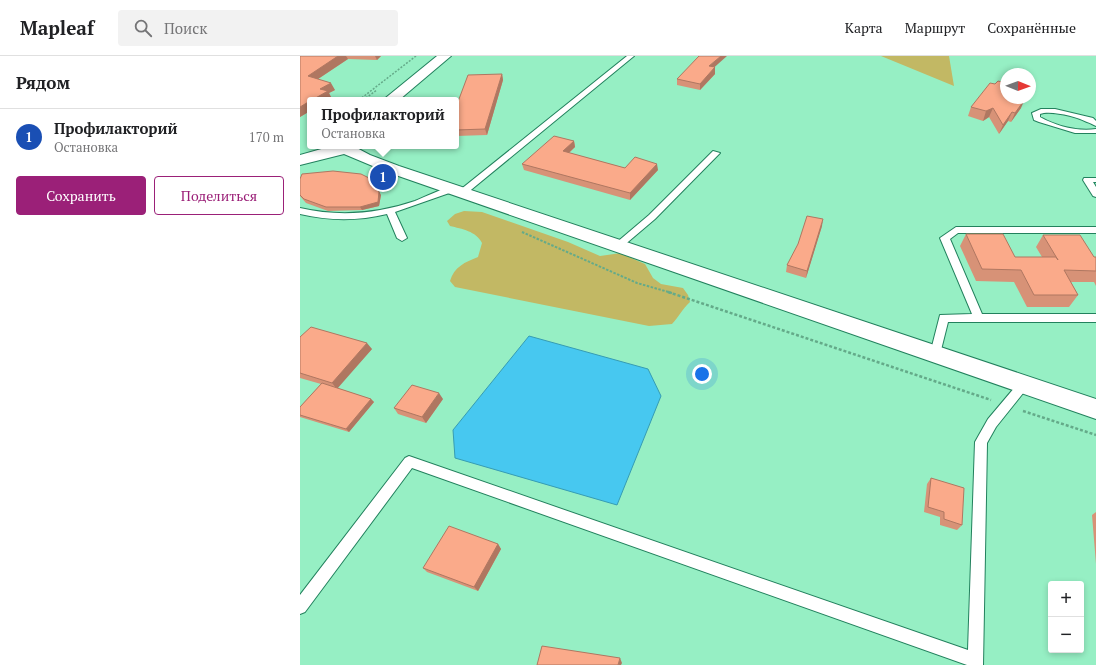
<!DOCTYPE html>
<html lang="ru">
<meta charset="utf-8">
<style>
:root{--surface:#fff;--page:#f2f2f2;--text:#202124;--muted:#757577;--line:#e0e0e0;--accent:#9b2078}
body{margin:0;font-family:"PT Serif",serif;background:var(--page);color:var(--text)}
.controls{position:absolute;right:12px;bottom:12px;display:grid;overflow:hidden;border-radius:4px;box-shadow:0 2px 6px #0003}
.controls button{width:36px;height:36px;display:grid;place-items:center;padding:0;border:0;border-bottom:1px solid var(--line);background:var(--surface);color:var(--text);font:20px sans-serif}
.compass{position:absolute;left:700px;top:12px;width:36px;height:36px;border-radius:50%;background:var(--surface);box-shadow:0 2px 6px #0003;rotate:91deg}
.you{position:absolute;left:402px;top:318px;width:14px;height:14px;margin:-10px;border:3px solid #fff;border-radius:50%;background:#1a73e8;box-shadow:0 0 0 6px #1a73e833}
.badge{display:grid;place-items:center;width:26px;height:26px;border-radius:50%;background:var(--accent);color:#fff;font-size:13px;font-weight:700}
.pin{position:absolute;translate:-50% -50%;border:2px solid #fff;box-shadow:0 1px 4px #0006}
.popup{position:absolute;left:7px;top:41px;width:152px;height:52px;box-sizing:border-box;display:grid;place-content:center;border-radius:4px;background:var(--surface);filter:drop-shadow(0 1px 3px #0005);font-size:13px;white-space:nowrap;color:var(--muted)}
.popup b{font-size:15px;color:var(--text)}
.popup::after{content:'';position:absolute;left:50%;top:100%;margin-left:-8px;border:8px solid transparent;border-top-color:var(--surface)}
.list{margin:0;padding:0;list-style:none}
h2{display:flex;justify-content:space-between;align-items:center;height:52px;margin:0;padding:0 16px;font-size:17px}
h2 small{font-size:13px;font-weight:400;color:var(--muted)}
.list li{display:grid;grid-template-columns:26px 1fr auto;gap:12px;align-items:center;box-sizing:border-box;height:56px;padding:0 16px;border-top:1px solid var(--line)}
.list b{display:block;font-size:15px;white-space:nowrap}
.list p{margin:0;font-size:13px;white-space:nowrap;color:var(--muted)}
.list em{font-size:13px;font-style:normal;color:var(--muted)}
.actions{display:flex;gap:8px;padding:12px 16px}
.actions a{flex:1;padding:9px 0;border:1px solid var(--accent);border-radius:4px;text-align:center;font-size:14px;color:var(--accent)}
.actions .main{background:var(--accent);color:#fff}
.icon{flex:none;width:22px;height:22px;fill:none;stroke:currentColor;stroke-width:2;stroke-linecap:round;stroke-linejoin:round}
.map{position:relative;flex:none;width:796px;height:609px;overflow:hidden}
header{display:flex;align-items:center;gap:24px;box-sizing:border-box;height:56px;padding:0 20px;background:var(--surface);border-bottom:1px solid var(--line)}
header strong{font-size:19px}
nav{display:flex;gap:22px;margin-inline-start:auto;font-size:14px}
.search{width:280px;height:36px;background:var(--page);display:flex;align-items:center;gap:10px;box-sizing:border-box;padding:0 14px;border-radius:4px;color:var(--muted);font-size:15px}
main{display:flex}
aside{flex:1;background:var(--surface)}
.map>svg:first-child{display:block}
.green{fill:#c2b864}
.water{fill:#47c8f0;stroke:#369cb3}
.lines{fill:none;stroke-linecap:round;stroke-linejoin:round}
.service-casing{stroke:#22815d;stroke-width:2}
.tertiary-casing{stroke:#22815d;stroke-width:2}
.path-far2{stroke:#64aa89;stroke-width:1.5;stroke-dasharray:2 1.5;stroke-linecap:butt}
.path-far1{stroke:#64aa89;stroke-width:2;stroke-dasharray:2.5 1.5;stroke-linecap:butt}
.path{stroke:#64aa89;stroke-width:2.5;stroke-dasharray:3 2;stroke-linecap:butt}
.service{fill:#fff;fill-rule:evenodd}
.tertiary{fill:#fff;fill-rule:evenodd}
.wall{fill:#d79277}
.shaded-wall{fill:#af7761}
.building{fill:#faaa8a;stroke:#af7761}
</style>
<header>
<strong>Mapleaf</strong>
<div class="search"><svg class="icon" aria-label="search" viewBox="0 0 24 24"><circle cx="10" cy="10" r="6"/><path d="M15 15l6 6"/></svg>Поиск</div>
<nav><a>Карта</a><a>Маршрут</a><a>Сохранённые</a></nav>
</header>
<main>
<aside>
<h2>Рядом<small></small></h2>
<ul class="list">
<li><span class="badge" style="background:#1a4fb4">1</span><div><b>Профилакторий</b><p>Остановка</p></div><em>170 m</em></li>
</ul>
<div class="actions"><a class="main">Сохранить</a><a>Поделиться</a></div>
</aside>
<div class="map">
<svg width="796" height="609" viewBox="0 0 796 609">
<rect width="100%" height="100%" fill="#96efc4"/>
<path class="green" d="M581 0H649L654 30Z
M164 155 182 156 268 186 300 200 321 197 329 201 345 208 353 222 361 228 383 232 388 239 390 246C382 253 379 261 372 268L349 270 155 231 150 225C154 211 165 206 178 201L182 187C176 175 162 173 150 170L147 165 155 158Z"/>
<path class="water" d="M229 280 348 313 361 340 317 449 155 402 153 374Z"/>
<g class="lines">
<g class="service-casing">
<path id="service" d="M327 0H334L166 138H160V134Z
M741 53H755L793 62 796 65V70C793 69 791 67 787 66 777 61 751 54 740 58V61C756 70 778 76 796 73V77H775L739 66 734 64 732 57Z
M413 95 420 97 355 163 322 191H316V187L349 159Z
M784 122H796V126H793L796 131V141L793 140 783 124Z
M152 130 155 131V135L95 156 107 182 102 185 97 182 87 158C58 165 30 165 0 158V152C39 161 77 158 115 145 127 140 139 134 152 130Z
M656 171H796V177H658L650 183 682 258H796V266H648L640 298 639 301H631L630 298 640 259 672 258 640 182Z
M724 323 728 325 730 328 728 331 696 371 687 387 683 609H667L112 412 5 556 0 558V539L105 402 109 400 668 594 675 386 688 363 720 325Z"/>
</g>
<g class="tertiary-casing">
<path id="tertiary" d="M137 0H151L99 44H83Z
M32 90H53L70 99 99 110 796 343V363L87 116 44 98 0 109V99Z"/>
</g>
<path class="path-far2" d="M59 44 116 0
M63 44 77 34"/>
<path class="path-far1" d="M222 176 337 227 372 237"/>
<path class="path" d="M368 236 691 344
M723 355 796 379"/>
<use href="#service" class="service"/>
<use href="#tertiary" class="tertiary"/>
</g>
<path class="wall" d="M0 0H81L77 4 48 3 18 23 35 34 29 37 32 43 30 44H10V55L0 61Z
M415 11V18L400 34 377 29V23Z
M202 18 203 24 187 79 156 80V51Z
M671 51 721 52 711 66 708 65 699 78 689 61 683 65 668 60Z
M274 85 275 91 269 97 325 112 358 114 330 144 224 114 222 108Z
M0 123 81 139 79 150 62 154 28 155 6 147 0 140Z
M522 170 506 222 486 216 487 209Z
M666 178 715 201H742L736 191 743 179 794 201H796V230L794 226H771L778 239 769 251H727L714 226 676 225 660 190Z
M0 281 72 293 37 332 71 343 74 346 49 376 0 361V351L21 328 0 322Z
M143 343 126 367 98 358 94 352Z
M631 422 662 469 657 474 640 469V461L624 456 627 428Z
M796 456V508L792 459Z
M198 488 201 493 178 535 127 516 123 512Z"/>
<path class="shaded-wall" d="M38 0H46L48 3 12 27 8 20Z
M75 0H81L77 4Z
M421 0H427L409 16V10Z
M415 11V18L400 34V28Z
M202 18 203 24 187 79 185 73Z
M31 27 35 34 29 37 32 43 30 44H12L20 33Z
M725 43 721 52 711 66 715 57Z
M10 45V55L0 61V51Z
M693 52 689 61 683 65 686 55Z
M712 56 708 65 699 78 703 69Z
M274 85 275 91 264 101 263 95Z
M357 108 358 114 330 144V137Z
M76 129 81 139 79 150 62 154 60 151Z
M523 163 522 170 506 222 507 215Z
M67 287 72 293 37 333 32 327Z
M139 337 143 343 126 367 122 361Z
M71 343 74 346 49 376 46 373Z
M198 488 201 493 178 535 174 531Z
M320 602 322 607 321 609H318Z"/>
<path class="building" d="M0 0H38L8 20 31 27 20 33 28 35 12 44H10V45L0 51Z
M399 0H421L409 10 415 11 400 28 377 23Z
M202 18 185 73 156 74V51L168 19Z
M698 25 706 27V42H722L725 43 715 57 712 56 703 69 693 52 686 55 671 51 690 27 695 28Z
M254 80 274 85 263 95 325 112 335 101 357 108 330 137 222 108Z
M33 115 61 118 71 123 76 129 79 136 78 146 60 151H26L4 143 0 139V123L2 118Z
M507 160 523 163 507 215 487 209 498 188Z
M666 178H703L715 201H756L758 204 743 179H780L794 201H796V215L764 214 778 239H734L721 214 682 213Z
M11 271 67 287 32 327 0 317V281Z
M22 327 71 343 46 373 0 359V351Z
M112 329 139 337 122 361 94 352Z
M631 422 664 432 662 469 644 463V456L628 451Z
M149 470 198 488 174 531 123 512Z
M242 590 320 602 318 609H237Z"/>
</svg>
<div class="controls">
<button>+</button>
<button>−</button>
</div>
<svg class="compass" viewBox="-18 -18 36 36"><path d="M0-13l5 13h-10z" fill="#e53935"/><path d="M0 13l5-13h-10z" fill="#757577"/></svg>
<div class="you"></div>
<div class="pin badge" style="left:83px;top:121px;background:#1a4fb4">1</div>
<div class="popup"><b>Профилакторий</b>Остановка</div>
</div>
</main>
